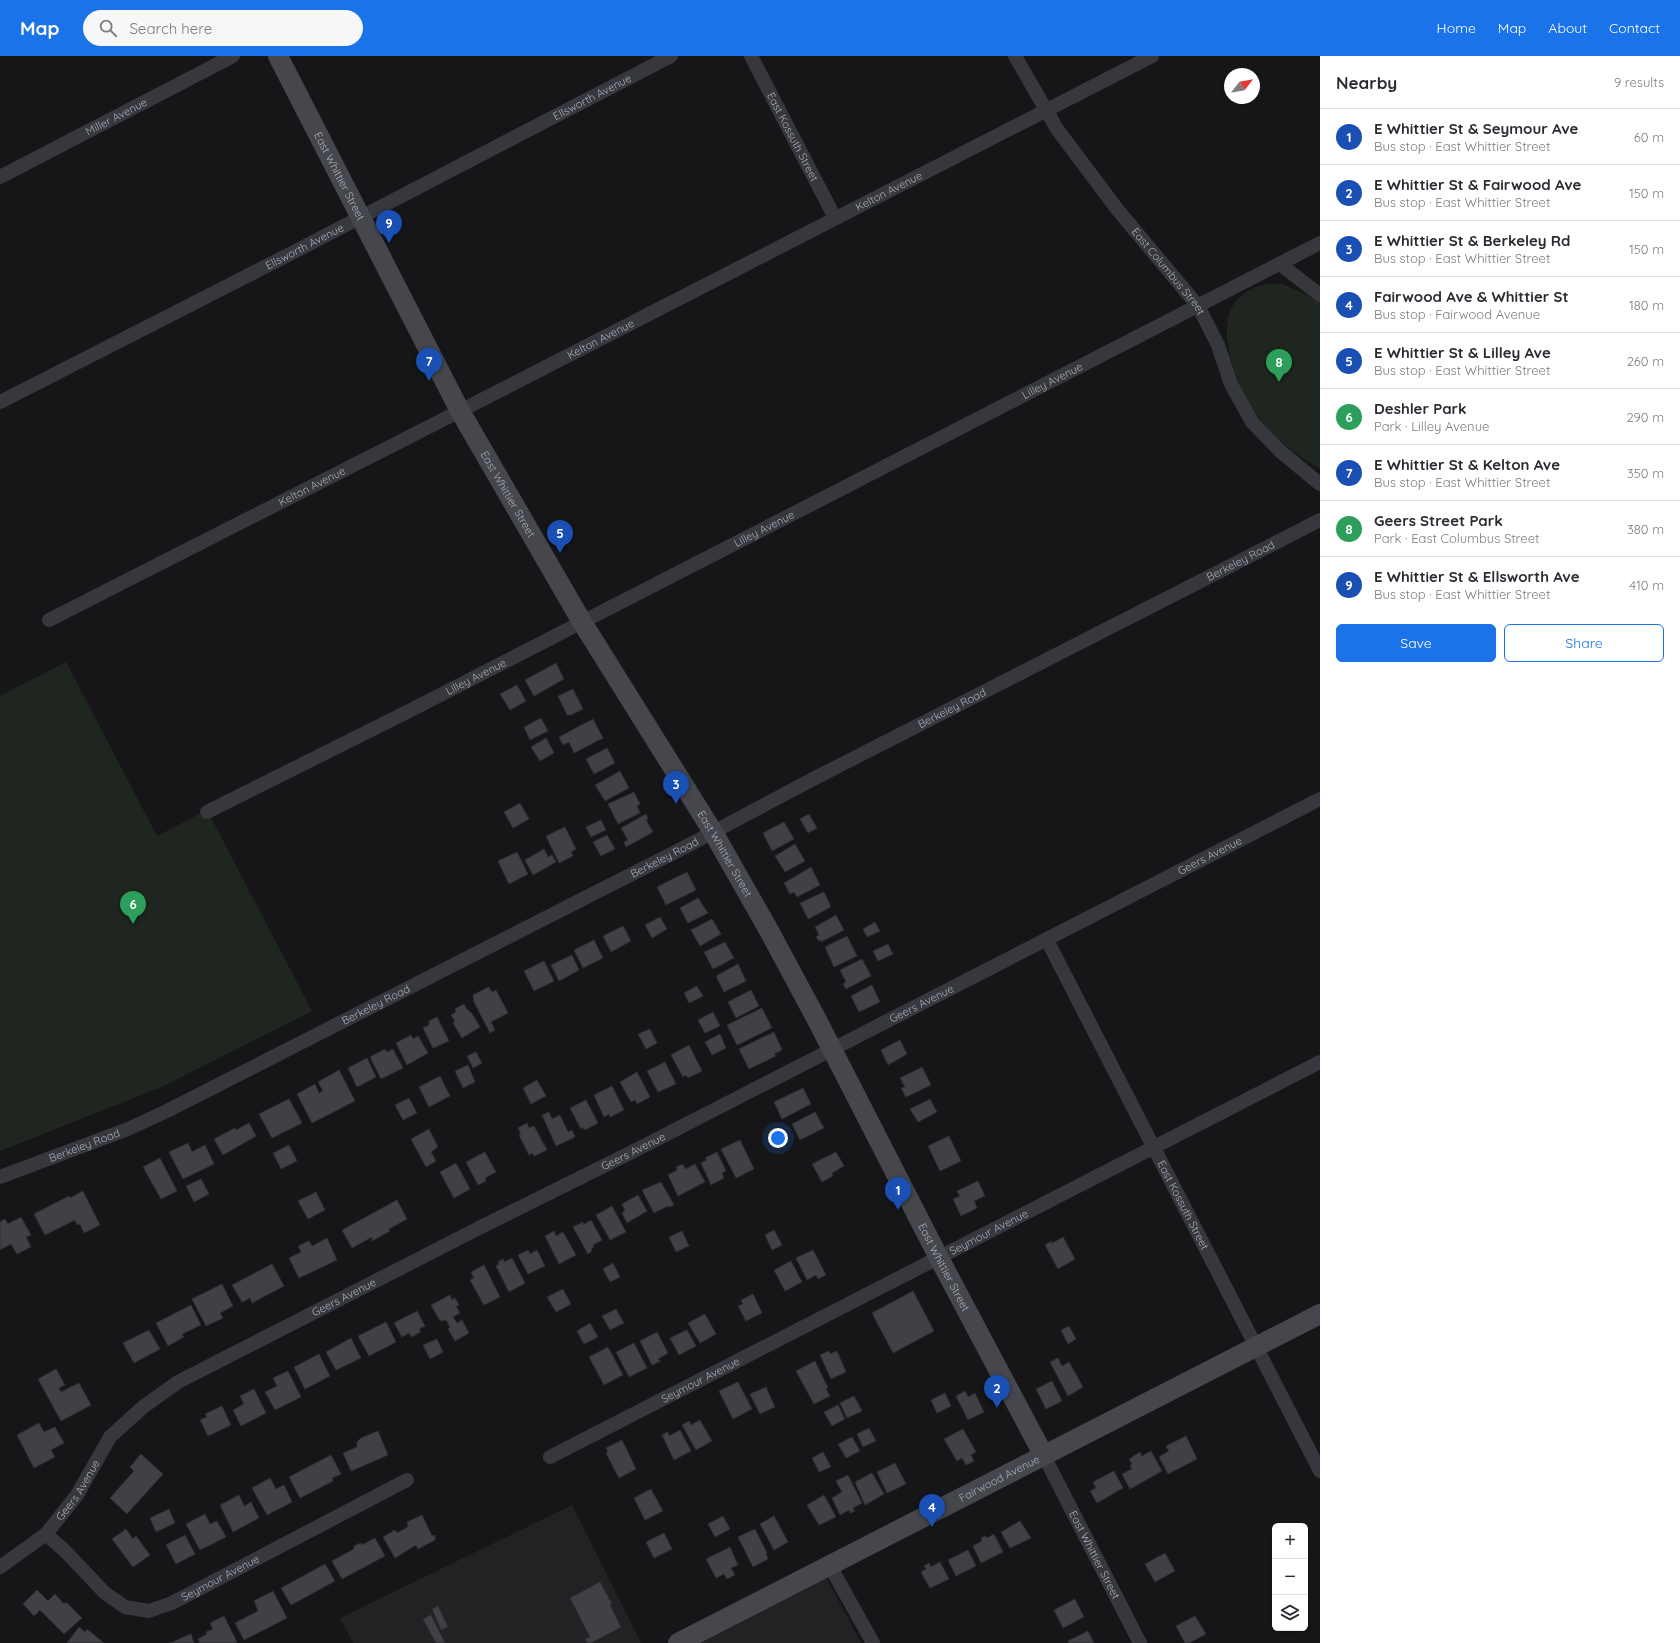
<!DOCTYPE html>
<meta charset="utf-8">
<style>
:root{--surface:#fff;--page:#f7f7f7;--text:#2b2b33;--muted:#7c7c81;--line:#e1e1e2;--accent:#1a73e8}
body{margin:0;font-family:Quicksand,sans-serif;background:var(--page);color:var(--text)}
.controls{position:absolute;right:12px;bottom:12px;display:grid;overflow:hidden;border-radius:6px;box-shadow:0 1px 3px #0004}
.controls button{width:36px;height:36px;display:grid;place-items:center;padding:0;border:0;border-bottom:1px solid var(--line);background:var(--surface);color:var(--text);font:20px sans-serif}
.compass{position:absolute;left:1224px;top:12px;width:36px;height:36px;border-radius:50%;background:var(--surface);box-shadow:0 1px 3px #0004;rotate:59deg}
.you{position:absolute;left:778px;top:1082px;width:14px;height:14px;margin:-10px;border:3px solid #fff;border-radius:50%;background:#1a73e8;box-shadow:0 0 0 6px #1a73e833}
.badge{display:grid;place-items:center;width:26px;height:26px;border-radius:50%;background:var(--accent);color:#fff;font-size:13px;font-weight:700}
.pin{position:absolute;translate:-50% -33px;filter:drop-shadow(0 1px 2px #0008)}
.pin::after{content:'';position:absolute;top:21px;width:14px;height:12px;background:inherit;clip-path:polygon(0 0,100% 0,50% 100%)}
.list{margin:0;padding:0;list-style:none}
h2{display:flex;justify-content:space-between;align-items:center;height:52px;margin:0;padding:0 16px;font-size:17px}
h2 small{font-size:13px;font-weight:400;color:var(--muted)}
.list li{display:grid;grid-template-columns:26px 1fr auto;gap:12px;align-items:center;box-sizing:border-box;height:56px;padding:0 16px;border-top:1px solid var(--line)}
.list b{display:block;font-size:15px;white-space:nowrap}
.list p{margin:0;font-size:13px;white-space:nowrap;color:var(--muted)}
.list em{font-size:13px;font-style:normal;color:var(--muted)}
.actions{display:flex;gap:8px;padding:12px 16px}
.actions a{flex:1;padding:9px 0;border:1px solid var(--accent);border-radius:6px;text-align:center;font-size:14px;color:var(--accent)}
.actions .main{background:var(--accent);color:#fff}
.icon{flex:none;width:22px;height:22px;fill:none;stroke:currentColor;stroke-width:2;stroke-linecap:round;stroke-linejoin:round}
.map{position:relative;flex:none;width:1320px;height:1587px;overflow:hidden}
header{display:flex;align-items:center;gap:24px;box-sizing:border-box;height:56px;padding:0 20px;background:var(--accent);color:#fff}
header strong{font-size:19px}
nav{display:flex;gap:22px;margin-inline-start:auto;font-size:14px}
.search{width:280px;height:36px;background:var(--page);display:flex;align-items:center;gap:10px;box-sizing:border-box;padding:0 14px;border-radius:22px;color:var(--muted);font-size:15px}
main{display:flex}
aside{flex:1;background:var(--surface)}
.map>svg:first-child{display:block}
.built{fill:#222225}
.green{fill:#1e261f}
.building{fill:#404145;stroke:#303034}
.lines{fill:none;stroke-linecap:round;stroke-linejoin:round}
.street{stroke:#37383d;stroke-width:14}
.secondary{stroke:#45474d;stroke-width:20}
.labels{text-anchor:middle;dominant-baseline:central;stroke-width:3;stroke-linejoin:round;paint-order:stroke}
.street-label{font-size:11px;fill:#a8adb8;stroke:#111113}
</style>
<header>
<strong>Map</strong>
<div class="search"><svg class="icon" aria-label="search" viewBox="0 0 24 24"><circle cx="10" cy="10" r="6"/><path d="M15 15l6 6"/></svg>Search here</div>
<nav><a>Home</a><a>Map</a><a>About</a><a>Contact</a></nav>
</header>
<main>
<div class="map">
<svg width="1320" height="1587" viewBox="0 0 1320 1587">
<rect width="100%" height="100%" fill="#161618"/>
<path class="built" d="M572 1449 641 1587H353L340 1562Z
M823 1515 861 1587H682Z"/>
<path class="green" d="M1266 228H1283L1320 245V413C1295 399 1270 379 1254 355 1237 330 1213 270 1237 244 1245 235 1255 231 1266 228Z
M66 606 157 780 207 754 312 955 162 1031 0 1095V640Z"/>
<path class="building" d="M556 607 564 623 534 640 525 624Z
M517 629 526 645 510 654 500 638Z
M573 633 583 653 571 659H567L558 640Z
M541 662 548 675 530 684 524 671Z
M593 663 603 682 574 697 569 686 563 689 559 681Z
M546 682 554 697 540 705 531 691Z
M607 692 615 707 594 718 586 703Z
M620 715 629 732 605 745 595 729Z
M634 736 640 748 637 750 640 757 618 768 608 748Z
M520 747 529 763 513 772 504 756Z
M646 758 648 763 646 764 653 776 626 791 624 786 628 784 621 772Z
M809 758 817 772 808 777 800 763Z
M601 764 606 774 591 781 586 771Z
M784 766 794 783 772 795 763 777Z
M565 771 576 793 571 796 573 800 559 807 546 780Z
M607 779 615 793 601 800 593 786Z
M795 788 805 805 785 816 775 800Z
M544 793 548 801 552 799 556 806 533 819 525 804Z
M517 796 528 818 509 828 498 805Z
M811 811 820 829 797 841 794 836 790 838 784 827Z
M687 816 696 834 666 849 657 831Z
M824 836 831 851 808 863 800 847Z
M698 842 708 857 688 867 680 852Z
M836 859 844 874 821 886V884L819 885 816 881 819 879 815 871Z
M660 861 667 873 652 882 645 869Z
M712 863 721 878 700 890 691 874Z
M875 866 880 875 867 881 863 873Z
M623 870 631 885 611 896 603 880Z
M847 880 857 900 834 911 825 891Z
M594 884 603 902 583 912 574 894Z
M725 886 734 902 713 913 704 896Z
M888 888 893 898 878 905 873 895Z
M572 899 579 914 559 925 551 909Z
M862 903 871 920 846 933 843 928 846 926 840 914Z
M544 905 554 925 534 935 524 915Z
M738 908 746 925 724 936 716 920Z
M872 929 880 946 859 956 851 940Z
M697 930 703 940 689 947 684 937Z
M489 931 492 936 496 934 508 957 491 966 495 974 490 977 474 946 473 939Z
M751 934 759 950 736 962 728 946Z
M464 948 467 954 468 953 470 957 471 956 480 971 462 982 453 967 455 965 451 959 456 956 455 953Z
M762 952 772 972 737 989 727 969Z
M713 956 720 970 705 977 698 964Z
M437 961 449 985 433 992 423 972 429 969V965Z
M650 973 657 987 646 993 638 978Z
M774 976 782 994 774 998 776 1000 749 1013 739 993Z
M720 978 726 992 712 999 705 986Z
M411 979 413 983 418 980 428 997 407 1009 396 987Z
M900 984 907 998 888 1009 881 994Z
M689 989 702 1015 688 1022 686 1019 683 1021 671 999Z
M385 993 387 996 393 993 403 1012 381 1023 370 1001Z
M476 996 482 1007 473 1012 467 1000Z
M367 1002 376 1021 357 1031 348 1012Z
M665 1006 676 1028 658 1036 647 1015Z
M468 1009 475 1026 463 1032 455 1015Z
M922 1011 931 1029 906 1041 901 1032 905 1031 900 1022Z
M339 1014 355 1045 312 1067 297 1038 315 1028 319 1037 323 1035 318 1026Z
M637 1016 650 1041 637 1048 635 1044 631 1046 620 1026Z
M440 1020 450 1040 429 1051 419 1031Z
M537 1024 546 1040 531 1048 523 1032Z
M612 1030 624 1054 610 1061 609 1058 604 1061 594 1039Z
M803 1032 811 1048 782 1063 774 1046Z
M409 1042 417 1057 403 1064 395 1049Z
M289 1043 302 1067 272 1082 259 1058Z
M930 1043 937 1056 918 1066 910 1053Z
M586 1044 598 1067 585 1074 583 1071 581 1073 570 1052Z
M549 1056 552 1063 560 1059 568 1076 572 1074 575 1081 556 1090 542 1059Z
M815 1056 824 1072 800 1084 792 1068Z
M249 1067 256 1080 223 1099 214 1083 235 1072 236 1074Z
M527 1067 529 1072 534 1070 547 1094 534 1100 532 1097 529 1099 519 1079 521 1078 518 1072Z
M429 1073 438 1091 431 1096 436 1105 426 1111 411 1083Z
M949 1080 961 1105 940 1115 928 1090Z
M740 1084 754 1113 736 1122 721 1093Z
M188 1087 192 1096 205 1089 214 1108 183 1123 169 1096Z
M289 1089 297 1105 281 1113 273 1097Z
M485 1096 496 1116 485 1122 486 1125 478 1129 466 1106Z
M717 1096 726 1115 722 1117 724 1122 711 1129 701 1107 707 1104 705 1102Z
M836 1096 844 1110 832 1117 833 1120 822 1126 812 1108Z
M160 1102 177 1135 161 1143 143 1111Z
M456 1107 470 1133 454 1142 440 1116Z
M683 1108 685 1113 695 1108 705 1126 678 1140 668 1119 677 1114 676 1111Z
M201 1123 209 1138 194 1146 186 1130Z
M978 1125 985 1140 974 1145 977 1152 961 1160 953 1143 960 1140 957 1135Z
M661 1126 674 1149 669 1151 668 1150 654 1157 642 1134Z
M83 1135 100 1169 84 1177 80 1168 77 1169 75 1164 45 1179 34 1158 69 1140 70 1142Z
M316 1136 325 1154 308 1163 298 1145Z
M638 1139 647 1155 627 1167 622 1157 625 1155 622 1148Z
M397 1144 407 1163 389 1173 390 1175 372 1185V1181L352 1192 342 1174Z
M612 1150 626 1176 610 1184 596 1159Z
M21 1161 31 1179 26 1181 31 1191 17 1198 11 1188 0 1194V1166L5 1163 8 1168Z
M591 1164 602 1184 593 1189 594 1191 591 1193 592 1195 588 1198 573 1171 583 1166V1169Z
M774 1174 782 1189 772 1194 765 1179Z
M554 1175 556 1180 563 1176 576 1199 559 1208 545 1180Z
M682 1175 689 1190 676 1196 669 1181Z
M1063 1181 1075 1203 1058 1213 1045 1189 1052 1185 1051 1188Z
M327 1182 337 1204 299 1222 289 1202 301 1196 298 1190 309 1185 312 1190Z
M528 1194 530 1198 537 1194 545 1210 528 1218 518 1199Z
M813 1194 826 1219 818 1223 816 1219 807 1224 796 1202Z
M512 1202 525 1227 509 1236 496 1210 499 1208 498 1206 503 1203 504 1206Z
M791 1205 802 1226 785 1235 774 1214Z
M613 1207 620 1221 610 1226 603 1213Z
M272 1208 284 1230 252 1247 250 1242 242 1246 232 1229Z
M484 1209 500 1241 484 1249 470 1224 474 1222 471 1216Z
M222 1228 233 1250 220 1257 223 1262 206 1270 192 1243Z
M563 1233 571 1248 556 1256 547 1241Z
M913 1235 934 1275 893 1297 872 1257Z
M753 1238 762 1257 746 1265 738 1250 743 1248 741 1244Z
M450 1239 452 1244 455 1242 459 1249 456 1250 460 1257 453 1261 457 1267 462 1264 469 1277 455 1285 448 1273 450 1271 446 1264 440 1265 431 1249Z
M191 1249 201 1269 182 1278 184 1281 168 1290 156 1267Z
M616 1253 624 1267 610 1274 602 1260Z
M417 1255 425 1270 419 1273 421 1276 411 1281 409 1277 402 1281 394 1267Z
M705 1258 716 1278 700 1287 688 1267Z
M386 1266 396 1286 369 1300 358 1280Z
M590 1267 598 1281 584 1288 577 1275Z
M1069 1270 1076 1283 1068 1288 1061 1274Z
M149 1274 160 1293 134 1307 123 1287Z
M687 1274 696 1290 679 1299 670 1282Z
M657 1276 668 1297 658 1303 661 1305 652 1309 640 1285Z
M351 1282 361 1302 336 1314 326 1296Z
M437 1283 443 1296 430 1303 423 1289Z
M634 1287 647 1312 629 1321 616 1296Z
M608 1291 623 1319 604 1329 589 1301Z
M829 1295 830 1298 837 1295 846 1316 831 1323 820 1299Z
M319 1298 330 1320 305 1333 294 1311Z
M1058 1302 1062 1310 1069 1306 1083 1331 1068 1340 1050 1306Z
M815 1305 828 1332 826 1333 830 1340 814 1348 796 1315Z
M56 1313 65 1329 59 1332 61 1336 79 1327 91 1349 61 1365 38 1323Z
M288 1315 301 1341 275 1354 265 1336 277 1330 273 1322Z
M1052 1325 1062 1345 1046 1353 1036 1333Z
M738 1326 752 1353 733 1363 719 1335Z
M766 1331 775 1351 760 1358 750 1338Z
M254 1333 266 1357 241 1370 233 1354 244 1348 240 1340Z
M965 1335 968 1341 975 1337 984 1356 968 1364 956 1340Z
M945 1337 951 1350 937 1357 931 1344Z
M854 1340 862 1355 847 1362 840 1347Z
M838 1349 845 1363 832 1370 824 1356Z
M222 1350 231 1369 208 1380 200 1364 207 1361 205 1358Z
M700 1364 712 1385 696 1394 682 1369 689 1365 691 1369Z
M39 1367 44 1376 55 1371 64 1387 51 1394 55 1401 34 1412 17 1379Z
M869 1372 876 1385 863 1391 857 1378Z
M963 1373 976 1396 971 1399 974 1405 966 1409 962 1402 957 1405 944 1383Z
M680 1374 691 1395 674 1404 662 1379 668 1376 669 1380Z
M378 1375 388 1399 351 1415 343 1397 357 1391V1386L361 1382Z
M1186 1380 1197 1403 1168 1418 1159 1401 1169 1395 1166 1390Z
M852 1381 860 1395 846 1402 838 1388Z
M622 1384 636 1413 619 1422 606 1397 608 1396 606 1392Z
M1151 1395 1162 1415 1130 1433 1122 1418 1132 1413 1130 1410 1132 1408 1129 1403 1140 1396 1142 1400Z
M823 1396 831 1411 819 1416 812 1402Z
M141 1398 163 1418 127 1458 110 1442 134 1415 130 1411Z
M331 1399 341 1418 332 1422 333 1425 300 1442 289 1421Z
M895 1407 906 1428 887 1437 877 1416Z
M1114 1415 1123 1432 1097 1447 1090 1435 1096 1432 1093 1426Z
M872 1417 884 1438 865 1449 855 1426Z
M848 1419 862 1447 853 1452 855 1455 850 1457 849 1454 840 1459 832 1442 842 1436 836 1425Z
M270 1422 276 1433 284 1429 292 1446 267 1459 252 1432Z
M651 1433 663 1455 645 1464 634 1442Z
M239 1439 244 1450 251 1446 259 1462 233 1476 220 1449Z
M824 1439 836 1461 819 1469 807 1449Z
M169 1453 175 1467 156 1476 150 1462Z
M205 1458 210 1468 217 1465 226 1481 200 1494 186 1468Z
M422 1459 432 1480 435 1479V1484L418 1493 416 1489 395 1502 383 1481 395 1474 397 1477 408 1471 407 1466Z
M723 1460 730 1473 715 1481 708 1468Z
M774 1460 788 1486 774 1494 760 1468Z
M1020 1465 1031 1482 1010 1492 1001 1476Z
M126 1473 133 1483 136 1480 150 1499 133 1511 112 1483Z
M755 1473 767 1497 766 1498 768 1503 753 1511 738 1481Z
M664 1477 672 1493 654 1502 646 1486Z
M994 1478 1003 1496 981 1507 973 1490 982 1485 981 1482 985 1480 987 1482Z
M185 1479 195 1498 176 1508 166 1489Z
M375 1482 385 1500 342 1523 332 1505 354 1493V1490L361 1487 362 1489Z
M730 1491 738 1509 731 1512 735 1519 727 1523 724 1518 716 1522 706 1503Z
M968 1494 976 1510 956 1520 948 1504Z
M1165 1497 1175 1515 1155 1526 1145 1508Z
M940 1506 949 1523 930 1532 921 1516 926 1513 924 1510 929 1507 931 1511Z
M325 1508 335 1525 291 1549 281 1532Z
M600 1526 612 1548 610 1549 621 1571 591 1587H587L585 1583 590 1581 570 1542Z
M37 1534 48 1545 55 1538 64 1548 66 1546 82 1562 64 1578 40 1554 34 1560 23 1548Z
M273 1535 287 1562 244 1584 235 1567 258 1555 254 1545Z
M1075 1543 1084 1561 1063 1572 1054 1554Z
M438 1550 448 1571 441 1574 432 1553Z
M431 1559 445 1587H436L423 1563Z
M224 1560 237 1586 234 1587H200L198 1583 207 1578 206 1576 213 1573 210 1567Z
M1195 1560 1206 1578 1189 1587H1185L1176 1570Z
M79 1571 85 1576 87 1573 104 1587H67Z
M1088 1575 1094 1587H1069L1068 1585Z
M191 1578 194 1587H170Z"/>
<g class="lines">
<g class="street">
<path id="s1" d="M751 0 835 162"/>
<path id="s2" d="M1015 0 1057 73 1117 153 1198 250 1218 289 1231 328 1252 366 1280 395 1320 428"/>
<path id="s3" d="M0 121 233 0"/>
<path d="M1280 208 1320 239"/>
<path id="s4" d="M0 346 288 199 671 0"/>
<path id="s5" d="M49 564 460 355 1152 0"/>
<path id="s6" d="M207 756 411 654 1320 187"/>
<path id="s7" d="M1047 884 1320 1415"/>
<path id="s8" d="M0 1121 128 1073 167 1055 687 790 815 722 1320 464"/>
<path id="s9" d="M1044 1400 1140 1587"/>
<path id="s10" d="M550 1401 1320 1006"/>
<path id="s11" d="M46 1478 65 1495 105 1537 125 1551 149 1555 172 1547 407 1424"/>
<path d="M830 1510 873 1587"/>
<path id="s12" d="M0 1511 46 1478 77 1439 110 1381 143 1351 178 1326 481 1171 630 1097 1320 743"/>
</g>
<g class="secondary">
<path id="s13" d="M278 0 460 355 582 566 713 776 767 871 817 964 939 1202 1044 1400"/>
<path id="s14" d="M678 1587 1320 1258"/>
</g>
</g>
<g class="labels">
<g class="street-label">
<text stroke="none"><textPath href="#s4" startOffset="666">Ellsworth Avenue</textPath></text>
<text stroke="none"><textPath href="#s3" startOffset="131">Miller Avenue</textPath></text>
<text stroke="none"><textPath href="#s1" startOffset="91">East Kossuth Street</textPath></text>
<text stroke="none"><textPath href="#s13" startOffset="135">East Whittier Street</textPath></text>
<text stroke="none"><textPath href="#s5" startOffset="943">Kelton Avenue</textPath></text>
<text stroke="none"><textPath href="#s4" startOffset="342">Ellsworth Avenue</textPath></text>
<text stroke="none"><textPath href="#s2" startOffset="265">East Columbus Street</textPath></text>
<text stroke="none"><textPath href="#s5" startOffset="619">Kelton Avenue</textPath></text>
<text stroke="none"><textPath href="#s6" startOffset="949">Lilley Avenue</textPath></text>
<text stroke="none"><textPath href="#s5" startOffset="295">Kelton Avenue</textPath></text>
<text stroke="none"><textPath href="#s13" startOffset="495">East Whittier Street</textPath></text>
<text stroke="none"><textPath href="#s6" startOffset="625">Lilley Avenue</textPath></text>
<text stroke="none"><textPath href="#s8" startOffset="1386">Berkeley Road</textPath></text>
<text stroke="none"><textPath href="#s6" startOffset="301">Lilley Avenue</textPath></text>
<text stroke="none"><textPath href="#s8" startOffset="1062">Berkeley Road</textPath></text>
<text stroke="none"><textPath href="#s13" startOffset="915">East Whittier Street</textPath></text>
<text stroke="none"><textPath href="#s12" startOffset="1419">Geers Avenue</textPath></text>
<text stroke="none"><textPath href="#s8" startOffset="738">Berkeley Road</textPath></text>
<text stroke="none"><textPath href="#s8" startOffset="414">Berkeley Road</textPath></text>
<text stroke="none"><textPath href="#s12" startOffset="1095">Geers Avenue</textPath></text>
<text stroke="none"><textPath href="#s8" startOffset="90">Berkeley Road</textPath></text>
<text stroke="none"><textPath href="#s12" startOffset="771">Geers Avenue</textPath></text>
<text stroke="none"><textPath href="#s7" startOffset="298">East Kossuth Street</textPath></text>
<text stroke="none"><textPath href="#s10" startOffset="493">Seymour Avenue</textPath></text>
<text stroke="none"><textPath href="#s13" startOffset="1383">East Whittier Street</textPath></text>
<text stroke="none"><textPath href="#s12" startOffset="447">Geers Avenue</textPath></text>
<text stroke="none"><textPath href="#s10" startOffset="169">Seymour Avenue</textPath></text>
<text stroke="none"><textPath href="#s14" startOffset="361">Fairwood Avenue</textPath></text>
<text stroke="none"><textPath href="#s12" startOffset="111">Geers Avenue</textPath></text>
<text stroke="none"><textPath href="#s9" startOffset="111">East Whittier Street</textPath></text>
<text stroke="none"><textPath href="#s11" startOffset="211">Seymour Avenue</textPath></text>
</g>
</g>
</svg>
<div class="controls">
<button>+</button>
<button>−</button>
<button><svg class="icon" aria-label="layers" viewBox="0 0 24 24"><path d="M12 4l9 5-9 5-9-5zM3 14l9 5 9-5"/></svg></button>
</div>
<svg class="compass" viewBox="-18 -18 36 36"><path d="M0-13l5 13h-10z" fill="#e53935"/><path d="M0 13l5-13h-10z" fill="#7c7c81"/></svg>
<div class="you"></div>
<div class="pin badge" style="left:898px;top:1154px;background:#1a4fb4">1</div>
<div class="pin badge" style="left:997px;top:1352px;background:#1a4fb4">2</div>
<div class="pin badge" style="left:676px;top:748px;background:#1a4fb4">3</div>
<div class="pin badge" style="left:932px;top:1471px;background:#1a4fb4">4</div>
<div class="pin badge" style="left:560px;top:497px;background:#1a4fb4">5</div>
<div class="pin badge" style="left:133px;top:868px;background:#2e9e5b">6</div>
<div class="pin badge" style="left:429px;top:325px;background:#1a4fb4">7</div>
<div class="pin badge" style="left:1279px;top:326px;background:#2e9e5b">8</div>
<div class="pin badge" style="left:389px;top:187px;background:#1a4fb4">9</div>
</div>
<aside>
<h2>Nearby<small>9 results</small></h2>
<ul class="list">
<li><span class="badge" style="background:#1a4fb4">1</span><div><b>E Whittier St &amp; Seymour Ave</b><p>Bus stop · East Whittier Street</p></div><em>60 m</em></li>
<li><span class="badge" style="background:#1a4fb4">2</span><div><b>E Whittier St &amp; Fairwood Ave</b><p>Bus stop · East Whittier Street</p></div><em>150 m</em></li>
<li><span class="badge" style="background:#1a4fb4">3</span><div><b>E Whittier St &amp; Berkeley Rd</b><p>Bus stop · East Whittier Street</p></div><em>150 m</em></li>
<li><span class="badge" style="background:#1a4fb4">4</span><div><b>Fairwood Ave &amp; Whittier St</b><p>Bus stop · Fairwood Avenue</p></div><em>180 m</em></li>
<li><span class="badge" style="background:#1a4fb4">5</span><div><b>E Whittier St &amp; Lilley Ave</b><p>Bus stop · East Whittier Street</p></div><em>260 m</em></li>
<li><span class="badge" style="background:#2e9e5b">6</span><div><b>Deshler Park</b><p>Park · Lilley Avenue</p></div><em>290 m</em></li>
<li><span class="badge" style="background:#1a4fb4">7</span><div><b>E Whittier St &amp; Kelton Ave</b><p>Bus stop · East Whittier Street</p></div><em>350 m</em></li>
<li><span class="badge" style="background:#2e9e5b">8</span><div><b>Geers Street Park</b><p>Park · East Columbus Street</p></div><em>380 m</em></li>
<li><span class="badge" style="background:#1a4fb4">9</span><div><b>E Whittier St &amp; Ellsworth Ave</b><p>Bus stop · East Whittier Street</p></div><em>410 m</em></li>
</ul>
<div class="actions"><a class="main">Save</a><a>Share</a></div>
</aside>
</main>
